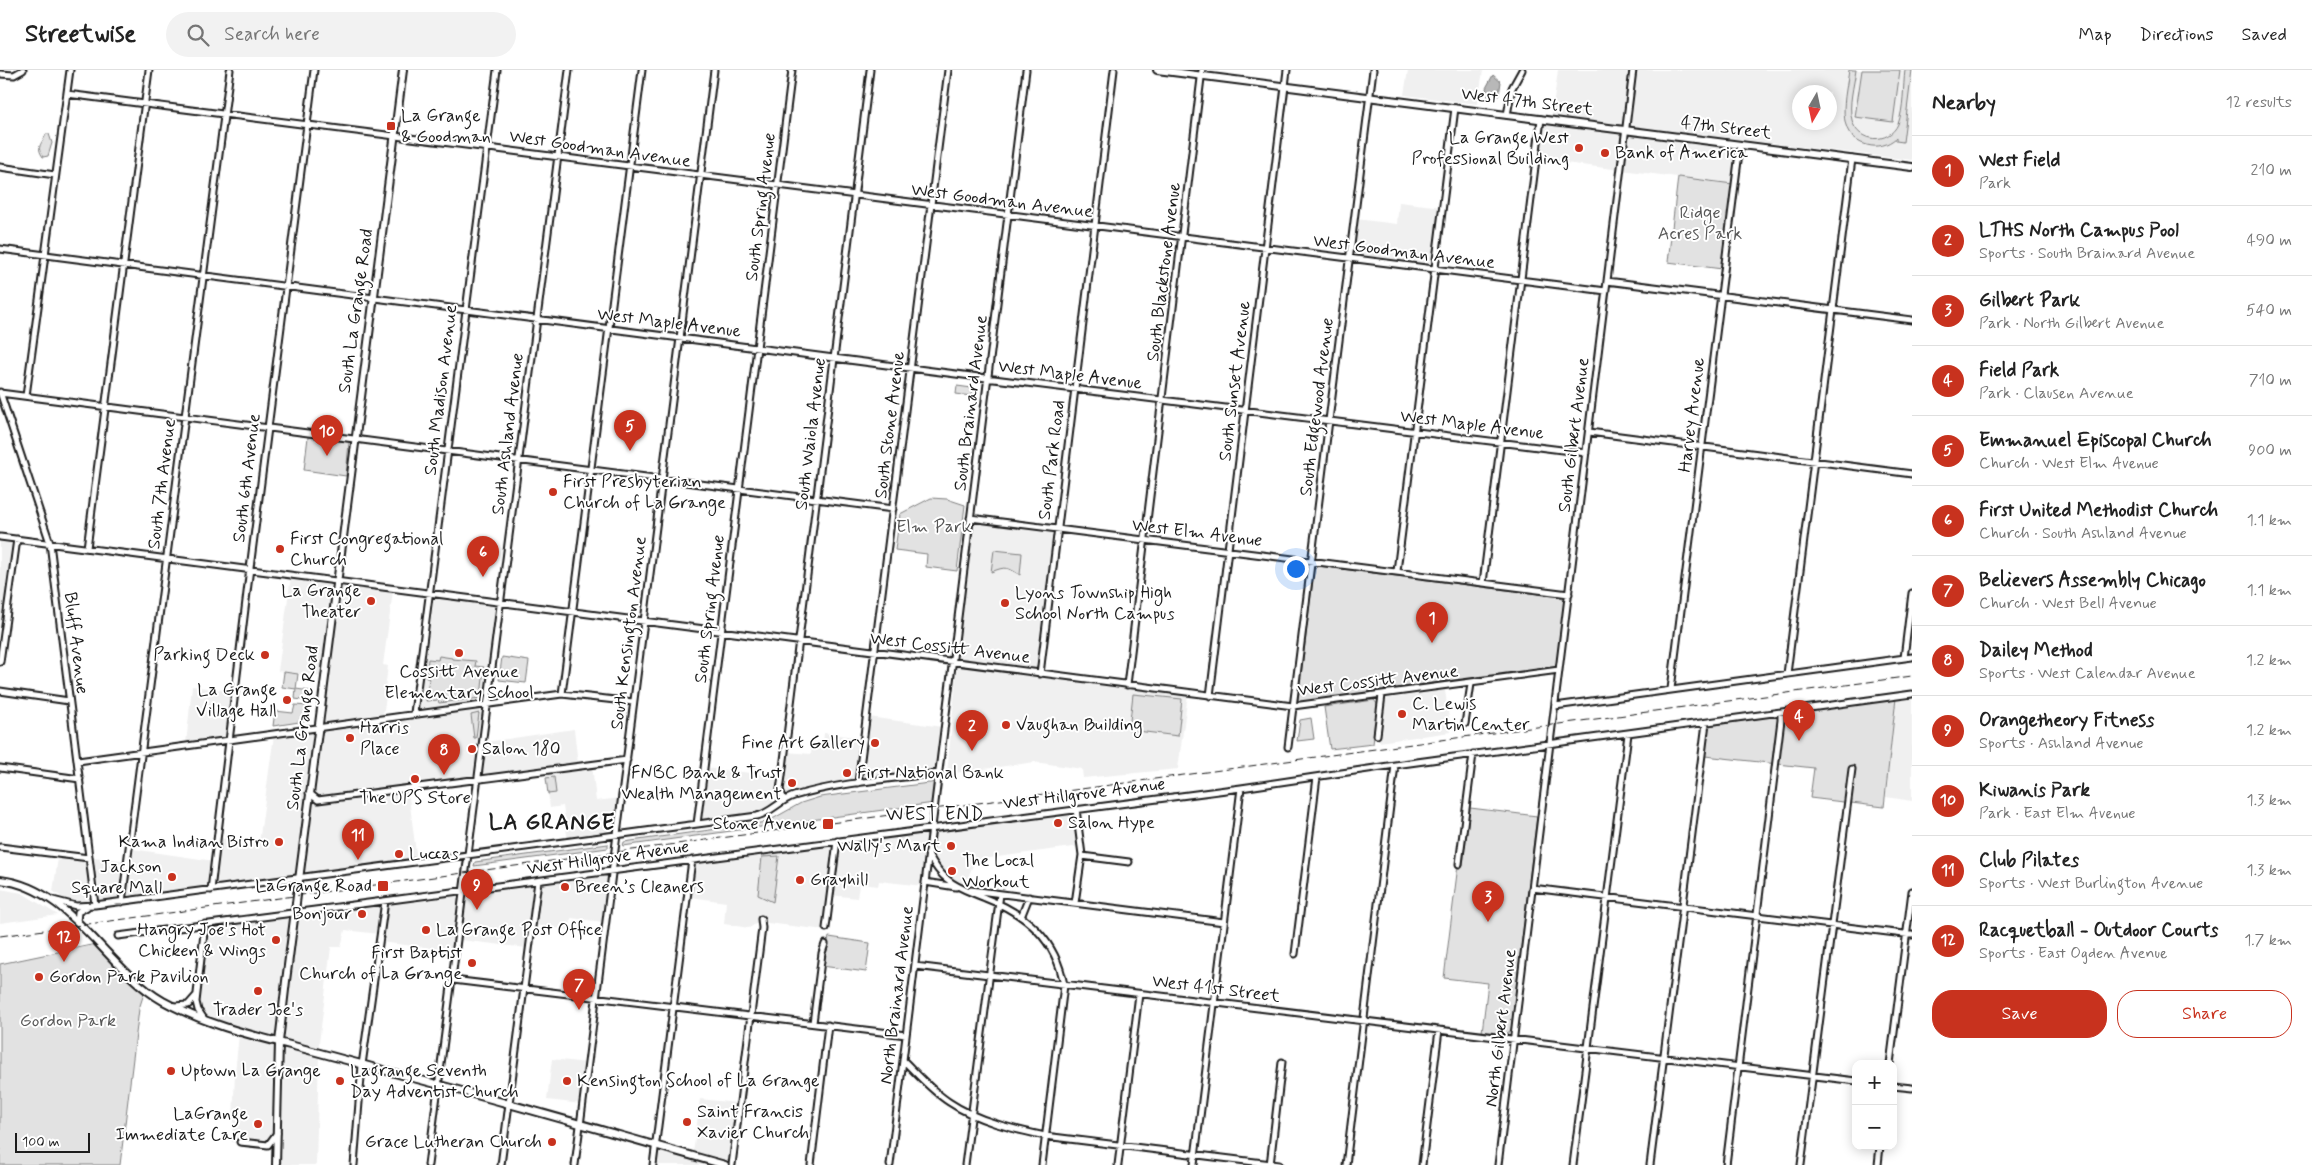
<!DOCTYPE html>
<meta charset="utf-8">
<style>
:root{--surface:#fff;--page:#f2f2f2;--text:#222;--muted:#767676;--line:#e0e0e0;--accent:#c8321e}
body{margin:0;font-family:Mynerve,sans-serif;background:var(--page);color:var(--text)}
.controls{position:absolute;right:15px;bottom:15px;display:grid;overflow:hidden;border-radius:10px;box-shadow:0 2px 12px #0003}
.controls button{width:45px;height:45px;display:grid;place-items:center;padding:0;border:0;border-bottom:1px solid var(--line);background:var(--surface);color:var(--text);font:25px sans-serif}
.compass{position:absolute;left:1792px;top:15px;width:45px;height:45px;border-radius:50%;background:var(--surface);box-shadow:0 2px 12px #0003;rotate:189deg}
.scale{position:absolute;left:15px;bottom:12px;width:75px;box-sizing:border-box;padding-left:5px;border:2px solid #1c1c1c;border-top:0;font-size:14px;line-height:18px;white-space:nowrap;color:#1c1c1c;-webkit-text-stroke:4px #fff;paint-order:stroke}
.you{position:absolute;left:1295px;top:498px;width:18px;height:18px;margin:-12px;border:4px solid #fff;border-radius:50%;background:#1a73e8;box-shadow:0 0 0 8px #1a73e833}
.badge{display:grid;place-items:center;width:32px;height:32px;border-radius:50%;background:var(--accent);color:#fff;font-size:16px;font-weight:700}
.pin{position:absolute;translate:-50% -41px;filter:drop-shadow(0 1px 2px #0008)}
.pin::after{content:'';position:absolute;top:26px;width:18px;height:15px;background:inherit;clip-path:polygon(0 0,100% 0,50% 100%)}
.list{margin:0;padding:0;list-style:none}
h2{display:flex;justify-content:space-between;align-items:center;height:65px;margin:0;padding:0 20px;font-size:21px}
h2 small{font-size:16px;font-weight:400;color:var(--muted)}
.list li{display:grid;grid-template-columns:32px 1fr auto;gap:15px;align-items:center;box-sizing:border-box;height:70px;padding:0 20px;border-top:1px solid var(--line)}
.list b{display:block;font-size:19px;white-space:nowrap}
.list p{margin:0;font-size:16px;white-space:nowrap;color:var(--muted)}
.list em{font-size:16px;font-style:normal;color:var(--muted)}
.actions{display:flex;gap:10px;padding:15px 20px}
.actions a{flex:1;padding:11px 0;border:1px solid var(--accent);border-radius:20px;text-align:center;font-size:18px;color:var(--accent)}
.actions .main{background:var(--accent);color:#fff}
.icon{flex:none;width:28px;height:28px;fill:none;stroke:currentColor;stroke-width:2;stroke-linecap:round;stroke-linejoin:round}
.map{position:relative;flex:none;width:1912px;height:1095px;overflow:hidden}
header{display:flex;align-items:center;gap:30px;box-sizing:border-box;height:70px;padding:0 25px;background:var(--surface);border-bottom:1px solid var(--line)}
header strong{font-size:24px}
nav{display:flex;gap:28px;margin-inline-start:auto;font-size:18px}
.search{width:350px;height:45px;background:var(--page);display:flex;align-items:center;gap:12px;box-sizing:border-box;padding:0 18px;border-radius:28px;color:var(--muted);font-size:19px}
main{display:flex}
aside{flex:1;background:var(--surface)}
.map>svg:first-child{display:block}
.built{fill:#f0f0f0;fill-rule:evenodd}
.green{fill:#e2e2e2;stroke:#7f7f7f}
.water{fill:#b8b8b8;stroke:#7a7a7a}
.lines{fill:none;stroke-linecap:round;stroke-linejoin:round}
.minor-casing{stroke:#1c1c1c;stroke-width:9}
.major-casing{stroke:#1c1c1c;stroke-width:10}
.minor{stroke:#fff;stroke-width:5}
.major{stroke:#fff;stroke-width:6}
.rail{stroke:#1c1c1c;stroke-width:1;stroke-dasharray:8 4;stroke-linecap:butt}
.poi-dot{fill:#c8321e;stroke:#fff;stroke-width:2}
.labels{text-anchor:middle;dominant-baseline:central;stroke-width:4;stroke-linejoin:round;paint-order:stroke}
.street-label{font-size:18px;fill:#1c1c1c;stroke:#fff}
.poi-label{font-size:18px;fill:#1c1c1c;stroke:#fff;text-anchor:start}
.park-label{font-size:18px;fill:#575757;stroke:#fff}
.neighbourhood-label{font-size:19px;letter-spacing:1px;fill:#1c1c1c;stroke:#fff}
.district-label{font-size:22px;font-weight:bold;letter-spacing:1px;fill:#1c1c1c;stroke:#fff}
</style>
<header>
<strong>Streetwise</strong>
<div class="search"><svg class="icon" aria-label="search" viewBox="0 0 24 24"><circle cx="10" cy="10" r="6"/><path d="M15 15l6 6"/></svg>Search here</div>
<nav><a>Map</a><a>Directions</a><a>Saved</a></nav>
</header>
<main>
<div class="map">
<svg width="1912" height="1095" viewBox="0 0 1912 1095">
<rect width="100%" height="100%" fill="#fff"/>
<filter id="ink" filterUnits="userSpaceOnUse"><feTurbulence type="fractalNoise" baseFrequency=".02" numOctaves="2"/><feDisplacementMap in="SourceGraphic" scale="10" xChannelSelector="R" yChannelSelector="G"/><feConvolveMatrix kernelMatrix="1 2 1 2 8 2 1 2 1" color-interpolation-filters="sRGB"/></filter>
<g filter="url(#ink)">
<path class="built" d="M1408 0H1483L1478 34 1404 25Z
M1558 0H1912V90L1743 70 1733 114 1533 89 1538 50 1551 52ZM1800 22H1830V52H1800Z
M1399 132 1442 137 1434 198 1351 188 1356 149 1397 154Z
M971 450 1055 460 1038 605 1188 624 1178 699 1083 708 1082 699 1035 692 947 704Z
M0 470 12 471 0 565Z
M291 506 335 512 323 607 278 601Z
M337 513 393 521 383 595 388 596 385 619 387 620 383 646 319 656Z
M434 527 497 536 485 630 419 639Z
M192 616 235 622 229 668 186 674Z
M1445 620 1451 662 1379 672 1385 629Z
M1912 626V731L1886 727 1896 628Z
M487 634 477 707 314 729 310 723 319 658Z
M868 647 943 657 938 702 860 712Z
M315 659 297 807 212 818 218 768 259 773 274 665Z
M574 659 578 694 480 707 486 672Z
M824 663 863 668 858 712 784 729 780 720 786 682 811 684 812 672 823 673Z
M592 695 596 731 621 728 616 764 568 772 563 736 550 738 545 701Z
M705 698 780 706 783 730 764 744 698 753Z
M408 719 417 791 301 806 310 732Z
M1076 740 1080 776 975 790 964 818 948 809 929 783 932 759Z
M930 760 923 816 879 811 878 816 863 814 859 815 857 828 831 825 838 773Z
M834 773 825 860 759 852 749 858 724 854 726 832 690 827 695 793Z
M132 779 214 791 213 803 209 802 207 816 90 833 79 834 69 832 53 821 58 788 85 792 93 787 130 791Z
M609 805 603 852 571 848 570 860 535 855 541 815Z
M535 814 527 878 461 870 467 823Z
M0 819 22 823 58 845 0 853Z
M463 823 456 881 380 872 386 833Z
M383 835 379 864 345 860 341 877H331L318 981 280 970 295 845Z
M293 845 278 970 206 950 196 932 205 855Z
M239 964 277 973 274 1077 232 1072 235 1003Z
M280 974 319 984 316 1095H277Z
M552 989 587 993 582 1034 547 1030Z
M700 1029 737 1033 729 1094 693 1084Z
M657 1078 721 1095H655Z"/>
<path class="green" d="M1849 0H1856C1854 15 1848 35 1852 50 1857 73 1889 75 1898 54 1904 38 1903 17 1905 0H1912L1903 72 1896 71V68C1888 75 1878 78 1867 75 1833 66 1846 25 1849 0Z
M1862 0H1900L1893 52 1855 47Z
M46 64H49L52 73 48 86 43 87C35 76 43 73 46 64Z
M1678 107 1733 114 1722 199 1668 192Z
M957 316 972 318 971 326 956 324Z
M308 367 349 372 346 406 304 400Z
M931 428 947 429 965 435 957 501 926 497 927 484 895 480 900 444Z
M994 480 1022 483 1020 505C1007 497 1006 496 991 502Z
M1318 496 1561 527 1565 532 1557 594 1555 597 1301 633 1298 630 1314 500Z
M439 586 452 588V589L476 591 475 596 484 597 481 628 439 633 438 630 426 631 429 608H426L428 589 438 590Z
M502 587 529 591 526 613 499 610Z
M284 602 298 604 296 619 310 621 309 631 295 629 296 619 282 617Z
M1133 624 1182 629 1178 666 1129 660Z
M1896 628 1884 737 1810 728 1814 698 1705 686 1708 656Z
M1374 630 1378 635 1373 674 1330 679 1324 637Z
M295 635 308 636 306 651 273 656 275 641 293 643Z
M479 643 476 668H474L471 645Z
M1311 648 1314 669 1297 671 1300 650Z
M554 707 556 723 548 724 546 708Z
M937 712 934 733 623 776 624 772 767 752 801 733 820 727Z
M1470 738 1537 746 1511 960 1505 965 1482 962 1488 913 1444 908 1458 795H1463Z
M608 774V778L474 796 475 792Z
M779 786 773 832 758 825 762 787Z
M829 867 870 873 866 902 822 896Z
M96 874 145 920 139 939 120 1095H0V894Z"/>
<path class="water" d="M1493 5 1501 12 1499 25 1494 29 1488 27 1486 18Z"/>
<g class="lines">
<g class="minor-casing">
<path id="minor" d="M0 4 14 5 23 0
M67 24 1606 221
M1507 45 1512 18 1522 0
M0 97 55 105
M0 179 994 309 1586 383
M1607 211 1912 250
M0 322 50 473 95 835
M0 323 893 439
M26 326 70 0
M1589 362 1912 404
M970 448 1569 524
M0 467 1293 636 1559 600
M87 478 149 0
M1397 501 1455 38
M1483 513 1541 49
M1904 588 1912 523
M0 592 17 469
M1040 604 1114 0
M1787 604 1852 89
M1127 615 1202 0
M1671 619 1740 75
M0 621 69 631
M562 624 642 0
M1210 626 1287 0
M1555 636 1912 587
M414 643 497 0
M1465 654 1471 614
M1377 665 1382 625
M1288 677 1373 0
M78 691 562 624 633 632
M0 698 80 709
M858 713 948 0
M309 723 318 730 627 690
M784 730 780 720 782 706 870 0
M697 754 792 0
M0 777 89 788
M928 784C933 793 939 803 947 809 958 819 972 822 985 828 1027 844 1056 870 1064 915L1042 1095
M1082 786 1129 792
M1459 794 1473 684
M925 812 956 817
M1532 818 1912 865
M211 820 249 506 314 0
M971 820 1224 852
M53 830 76 836 95 835 757 746C771 743 780 730 794 726 841 712 891 709 939 703
M122 832 230 0
M1075 833 1082 785 1076 739
M1021 847 1029 827
M77 852 78 842 87 837
M826 858 837 771
M118 866 1241 718 1395 695 1912 624
M1295 884 1317 707
M915 896 1856 1011
M453 910 906 965
M174 936 188 935 196 926
M204 949 198 940 196 932 205 854
M813 953 822 883 825 874
M903 990C918 1005 932 1021 949 1032 977 1051 1013 1059 1045 1066L1279 1095
M1890 994 1912 821
M1893 1016 1912 1018
M240 1072 268 1075 277 1063
M354 1095 362 995 385 831
M428 1095 569 0
M501 1095 538 811
M575 1095 714 0
M653 1095 692 790
M732 1095 762 858 761 849
M811 1095 828 955
M890 1095 1026 0
M965 1095 1000 824
M1118 1095 1139 924
M1194 1095 1241 718
M1270 1095 1282 992
M1346 1095 1395 695
M1422 1095 1439 960
M1498 1095 1633 0
M1573 1095 1628 664
M1650 1095 1706 653
M1726 1095 1781 650V643
M1801 1095 1852 699
M1878 1095 1880 1076"/>
</g>
<g class="major-casing">
<path id="major" d="M1157 0 1912 97
M0 810C72 818 104 897 163 931 203 953 246 964 290 975 328 985 365 995 402 1005 510 1033 617 1065 725 1095
M276 1095 279 972 286 911 403 0"/>
</g>
<use href="#minor" class="minor"/>
<use href="#major" class="major"/>
<path class="rail" d="M0 866 1912 606"/>
</g>
</g>
<g class="poi-dot">
<rect x="386" y="51" width="10" height="10" rx="2.5"/>
<circle cx="1579" cy="78" r="5"/>
<circle cx="1605" cy="83" r="5"/>
<circle cx="553" cy="422" r="5"/>
<circle cx="280" cy="479" r="5"/>
<circle cx="371" cy="531" r="5"/>
<circle cx="1005" cy="533" r="5"/>
<circle cx="459" cy="583" r="5"/>
<circle cx="265" cy="585" r="5"/>
<circle cx="287" cy="630" r="5"/>
<circle cx="1402" cy="644" r="5"/>
<circle cx="1006" cy="655" r="5"/>
<circle cx="350" cy="668" r="5"/>
<circle cx="875" cy="673" r="5"/>
<circle cx="472" cy="679" r="5"/>
<circle cx="847" cy="703" r="5"/>
<circle cx="415" cy="709" r="5"/>
<circle cx="792" cy="713" r="5"/>
<circle cx="1058" cy="753" r="5"/>
<rect x="822" y="748" width="12" height="12" rx="2.5"/>
<circle cx="279" cy="772" r="5"/>
<circle cx="951" cy="776" r="5"/>
<circle cx="399" cy="784" r="5"/>
<circle cx="952" cy="801" r="5"/>
<circle cx="172" cy="807" r="5"/>
<circle cx="800" cy="810" r="5"/>
<rect x="377" y="810" width="12" height="12" rx="2.5"/>
<circle cx="565" cy="817" r="5"/>
<circle cx="362" cy="844" r="5"/>
<circle cx="426" cy="860" r="5"/>
<circle cx="276" cy="870" r="5"/>
<circle cx="472" cy="893" r="5"/>
<circle cx="39" cy="907" r="5"/>
<circle cx="258" cy="921" r="5"/>
<circle cx="171" cy="1001" r="5"/>
<circle cx="340" cy="1011" r="5"/>
<circle cx="567" cy="1011" r="5"/>
<circle cx="687" cy="1052" r="5"/>
<circle cx="258" cy="1054" r="5"/>
<circle cx="552" cy="1072" r="5"/>
</g>
<g class="labels">
<g class="street-label">
<text transform="translate(1527 32) rotate(7)">West 47th Street</text>
<text transform="translate(1726 58) rotate(7)">47th Street</text>
<text transform="translate(600 79) rotate(8)">West Goodman Avenue</text>
<text transform="translate(1002 131) rotate(7)">West Goodman Avenue</text>
<text transform="translate(761 137) rotate(-83)">South Spring Avenue</text>
<text transform="translate(1404 182) rotate(7)">West Goodman Avenue</text>
<text transform="translate(1164 202) rotate(-83)">South Blackstone Avenue</text>
<text transform="translate(356 241) rotate(-82)">South La Grange Road</text>
<text transform="translate(669 253) rotate(7)">West Maple Avenue</text>
<text transform="translate(1070 305) rotate(7)">West Maple Avenue</text>
<text transform="translate(1235 311) rotate(-83)">South Sunset Avenue</text>
<text transform="translate(441 320) rotate(-83)">South Madison Avenue</text>
<text transform="translate(971 333) rotate(-83)">South Brainard Avenue</text>
<text transform="translate(1317 337) rotate(-83)">South Edgewood Avenue</text>
<text transform="translate(1692 345) rotate(-83)">Harvey Avenue</text>
<text transform="translate(890 355) rotate(-83)">South Stone Avenue</text>
<text transform="translate(1472 355) rotate(7)">West Maple Avenue</text>
<text transform="translate(508 364) rotate(-83)">South Ashland Avenue</text>
<text transform="translate(811 364) rotate(-83)">South Waiola Avenue</text>
<text transform="translate(1574 365) rotate(-83)">South Gilbert Avenue</text>
<text transform="translate(1052 390) rotate(-83)">South Park Road</text>
<text transform="translate(247 408) rotate(-83)">South 6th Avenue</text>
<text transform="translate(162 414) rotate(-83)">South 7th Avenue</text>
<text transform="translate(1197 463) rotate(7)">West Elm Avenue</text>
<text transform="translate(710 539) rotate(-83)">South Spring Avenue</text>
<text transform="translate(629 563) rotate(-83)">South Kensington Avenue</text>
<text transform="translate(76 573) rotate(83)">Bluff Avenue</text>
<text transform="translate(950 578) rotate(7)">West Cossitt Avenue</text>
<text transform="translate(1378 611) rotate(-7)">West Cossitt Avenue</text>
<text transform="translate(303 658) rotate(-83)">South La Grange Road</text>
<text transform="translate(1084 724) rotate(-7)">West Hillgrove Avenue</text>
<text transform="translate(608 788) rotate(-8)">West Hillgrove Avenue</text>
<text transform="translate(1216 919) rotate(7)">West 41st Street</text>
<text transform="translate(897 925) rotate(-83)">North Brainard Avenue</text>
<text transform="translate(1501 958) rotate(-83)">North Gilbert Avenue</text>
</g>
<g class="poi-label">
<text x="401" y="46">La Grange<tspan x="401" dy="21">&amp; Goodman</tspan></text>
<text x="1569" y="68" text-anchor="end">La Grange West<tspan x="1569" dy="21">Professional Building</tspan></text>
<text x="1615" y="83">Bank of America</text>
<text x="563" y="412">First Presbyterian<tspan x="563" dy="21">Church of La Grange</tspan></text>
<text x="290" y="469">First Congregational<tspan x="290" dy="21">Church</tspan></text>
<text x="361" y="521" text-anchor="end">La Grange<tspan x="361" dy="21">Theater</tspan></text>
<text x="1015" y="523">Lyons Township High<tspan x="1015" dy="21">School North Campus</tspan></text>
<text x="255" y="585" text-anchor="end">Parking Deck</text>
<text x="459" y="602" text-anchor="middle">Cossitt Avenue<tspan x="459" dy="21">Elementary School</tspan></text>
<text x="277" y="620" text-anchor="end">La Grange<tspan x="277" dy="21">Village Hall</tspan></text>
<text x="1412" y="634">C. Lewis<tspan x="1412" dy="21">Martin Center</tspan></text>
<text x="1016" y="655">Vaughan Building</text>
<text x="360" y="658">Harris<tspan x="360" dy="21">Place</tspan></text>
<text x="865" y="673" text-anchor="end">Fine Art Gallery</text>
<text x="482" y="679">Salon 180</text>
<text x="782" y="703" text-anchor="end">FNBC Bank &amp; Trust<tspan x="782" dy="21">Wealth Management</tspan></text>
<text x="857" y="703">First National Bank</text>
<text x="415" y="728" text-anchor="middle">The UPS Store</text>
<text x="1068" y="753">Salon Hype</text>
<text x="817" y="754" text-anchor="end">Stone Avenue</text>
<text x="269" y="772" text-anchor="end">Kama Indian Bistro</text>
<text x="941" y="776" text-anchor="end">Wally's Mart</text>
<text x="409" y="784">Luccas</text>
<text x="962" y="791">The Local<tspan x="962" dy="21">Workout</tspan></text>
<text x="162" y="797" text-anchor="end">Jackson<tspan x="162" dy="21">Square Mall</tspan></text>
<text x="810" y="810">Grayhill</text>
<text x="372" y="816" text-anchor="end">LaGrange Road</text>
<text x="575" y="817">Breen’s Cleaners</text>
<text x="352" y="844" text-anchor="end">Bonjour</text>
<text x="266" y="860" text-anchor="end">Hangry Joe's Hot<tspan x="266" dy="21">Chicken &amp; Wings</tspan></text>
<text x="436" y="860">La Grange Post Office</text>
<text x="462" y="883" text-anchor="end">First Baptist<tspan x="462" dy="21">Church of La Grange</tspan></text>
<text x="49" y="907">Gordon Park Pavilion</text>
<text x="258" y="940" text-anchor="middle">Trader Joe's</text>
<text x="181" y="1001">Uptown La Grange</text>
<text x="350" y="1001">Lagrange Seventh<tspan x="350" dy="21">Day Adventist Church</tspan></text>
<text x="577" y="1011">Kensington School of La Grange</text>
<text x="697" y="1042">Saint Francis<tspan x="697" dy="21">Xavier Church</tspan></text>
<text x="248" y="1044" text-anchor="end">LaGrange<tspan x="248" dy="21">Immediate Care</tspan></text>
<text x="542" y="1072" text-anchor="end">Grace Lutheran Church</text>
</g>
<g class="park-label">
<text x="1700" y="143">Ridge<tspan x="1700" dy="21">Acres Park</tspan></text>
<text x="934" y="457">Elm Park</text>
<text x="68" y="951">Gordon Park</text>
</g>
<g class="neighbourhood-label">
<text x="935" y="744">WEST END</text>
</g>
<g class="district-label">
<text x="552" y="753">LA GRANGE</text>
</g>
</g>
</svg>
<div class="controls">
<button>+</button>
<button>−</button>
</div>
<svg class="compass" viewBox="-18 -18 36 36"><path d="M0-13l5 13h-10z" fill="#e53935"/><path d="M0 13l5-13h-10z" fill="#767676"/></svg>
<div class="scale">100 m</div>
<div class="you"></div>
<div class="pin badge" style="left:1432px;top:573px">1</div>
<div class="pin badge" style="left:972px;top:681px">2</div>
<div class="pin badge" style="left:1488px;top:852px">3</div>
<div class="pin badge" style="left:1799px;top:671px">4</div>
<div class="pin badge" style="left:630px;top:381px">5</div>
<div class="pin badge" style="left:483px;top:507px">6</div>
<div class="pin badge" style="left:579px;top:940px">7</div>
<div class="pin badge" style="left:444px;top:705px">8</div>
<div class="pin badge" style="left:477px;top:840px">9</div>
<div class="pin badge" style="left:327px;top:386px">10</div>
<div class="pin badge" style="left:358px;top:790px">11</div>
<div class="pin badge" style="left:64px;top:892px">12</div>
</div>
<aside>
<h2>Nearby<small>12 results</small></h2>
<ul class="list">
<li><span class="badge">1</span><div><b>West Field</b><p>Park</p></div><em>210 m</em></li>
<li><span class="badge">2</span><div><b>LTHS North Campus Pool</b><p>Sports · South Brainard Avenue</p></div><em>490 m</em></li>
<li><span class="badge">3</span><div><b>Gilbert Park</b><p>Park · North Gilbert Avenue</p></div><em>540 m</em></li>
<li><span class="badge">4</span><div><b>Field Park</b><p>Park · Clausen Avenue</p></div><em>710 m</em></li>
<li><span class="badge">5</span><div><b>Emmanuel Episcopal Church</b><p>Church · West Elm Avenue</p></div><em>900 m</em></li>
<li><span class="badge">6</span><div><b>First United Methodist Church</b><p>Church · South Ashland Avenue</p></div><em>1.1 km</em></li>
<li><span class="badge">7</span><div><b>Believers Assembly Chicago</b><p>Church · West Bell Avenue</p></div><em>1.1 km</em></li>
<li><span class="badge">8</span><div><b>Dailey Method</b><p>Sports · West Calendar Avenue</p></div><em>1.2 km</em></li>
<li><span class="badge">9</span><div><b>Orangetheory Fitness</b><p>Sports · Ashland Avenue</p></div><em>1.2 km</em></li>
<li><span class="badge">10</span><div><b>Kiwanis Park</b><p>Park · East Elm Avenue</p></div><em>1.3 km</em></li>
<li><span class="badge">11</span><div><b>Club Pilates</b><p>Sports · West Burlington Avenue</p></div><em>1.3 km</em></li>
<li><span class="badge">12</span><div><b>Racquetball - Outdoor Courts</b><p>Sports · East Ogden Avenue</p></div><em>1.7 km</em></li>
</ul>
<div class="actions"><a class="main">Save</a><a>Share</a></div>
</aside>
</main>
